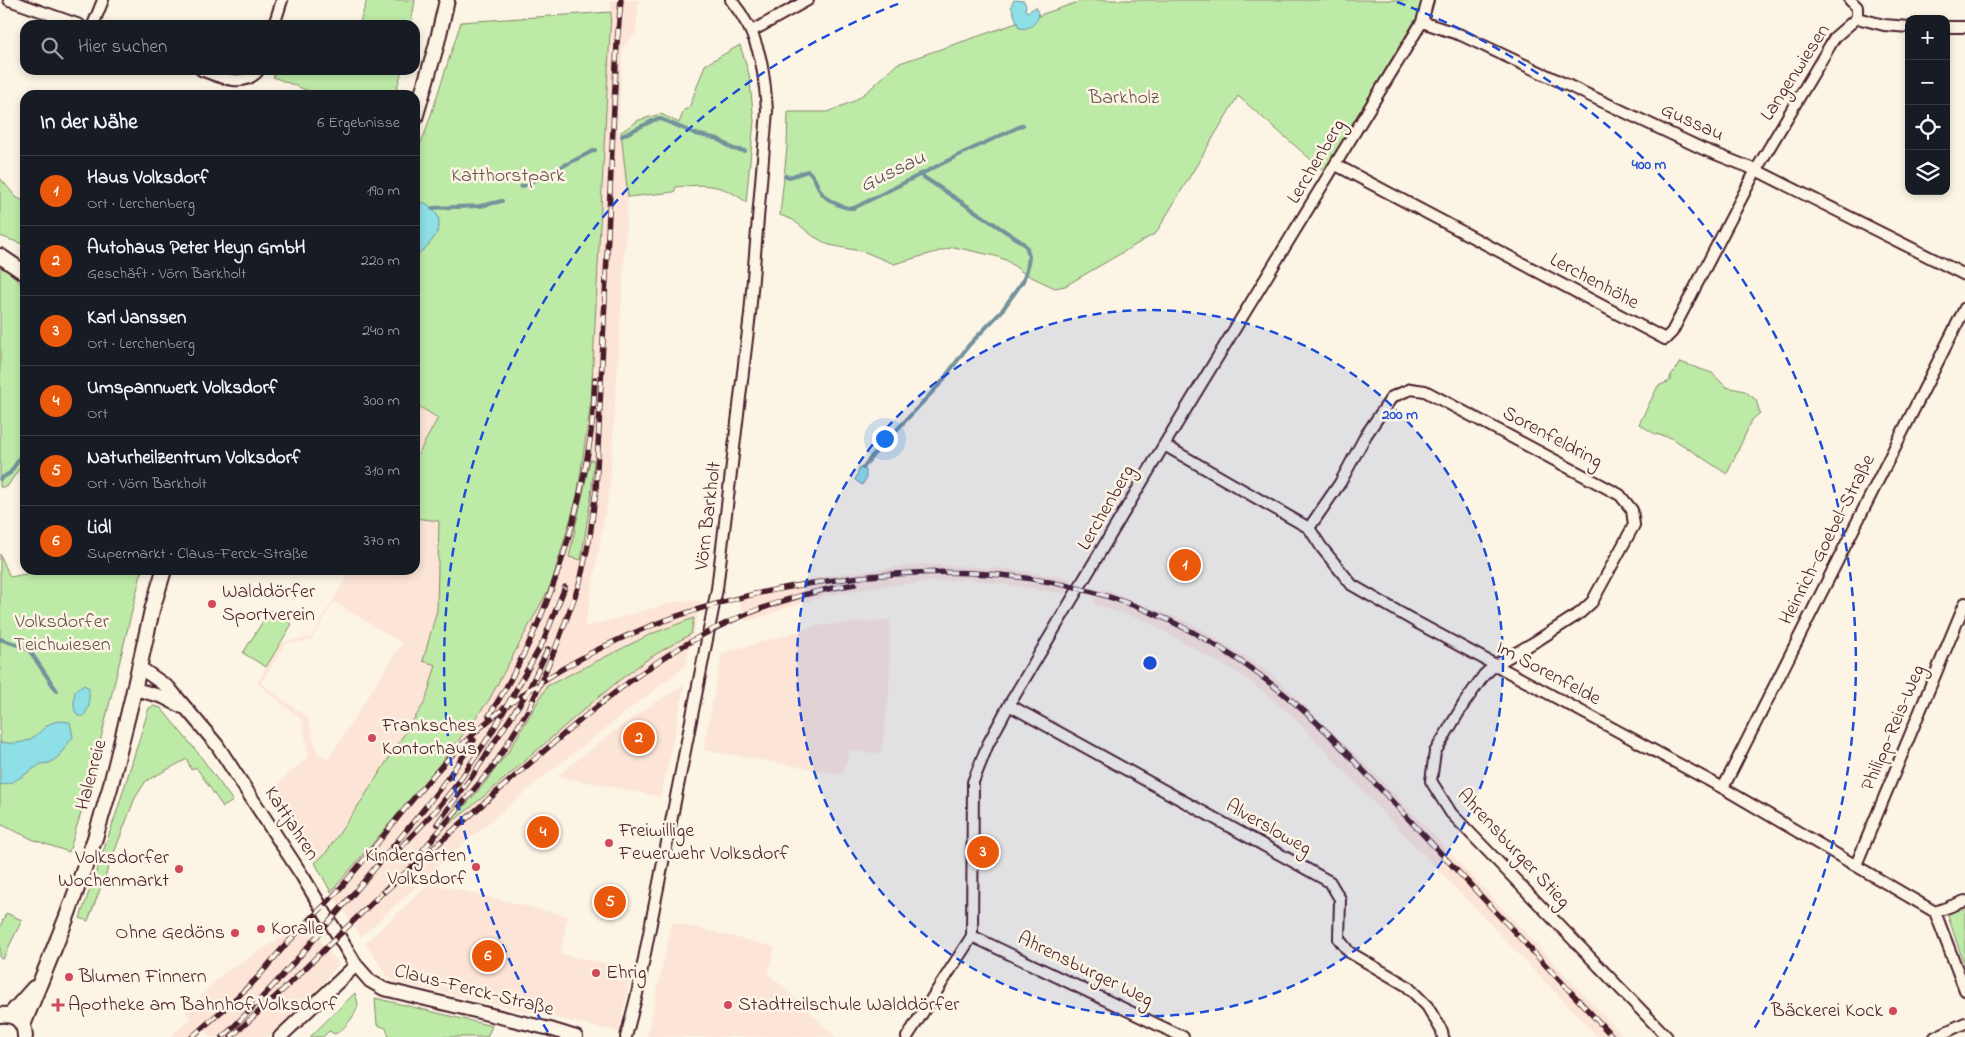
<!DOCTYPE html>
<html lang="de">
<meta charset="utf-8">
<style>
:root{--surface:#171b24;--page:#242831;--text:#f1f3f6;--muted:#9ea1a6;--line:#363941;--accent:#ea580c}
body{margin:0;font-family:"Indie Flower",sans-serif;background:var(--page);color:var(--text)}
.controls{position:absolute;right:15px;top:15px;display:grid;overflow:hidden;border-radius:10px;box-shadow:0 2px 8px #0003}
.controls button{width:45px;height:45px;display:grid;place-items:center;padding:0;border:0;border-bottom:1px solid var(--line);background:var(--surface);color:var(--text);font:25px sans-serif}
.you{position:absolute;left:884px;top:438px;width:18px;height:18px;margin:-12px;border:4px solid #fff;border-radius:50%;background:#1a73e8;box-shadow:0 0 0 8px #1a73e833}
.badge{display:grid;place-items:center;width:32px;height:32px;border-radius:50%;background:var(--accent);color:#fff;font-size:16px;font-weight:700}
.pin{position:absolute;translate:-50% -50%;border:2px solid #fff;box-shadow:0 1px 5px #0006}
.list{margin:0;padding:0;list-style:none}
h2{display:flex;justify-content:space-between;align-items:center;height:65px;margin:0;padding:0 20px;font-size:21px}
h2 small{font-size:16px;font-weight:400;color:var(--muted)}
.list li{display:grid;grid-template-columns:32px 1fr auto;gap:15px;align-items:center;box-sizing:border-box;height:70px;padding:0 20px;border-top:1px solid var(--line)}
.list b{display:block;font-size:19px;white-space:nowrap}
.list p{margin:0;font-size:16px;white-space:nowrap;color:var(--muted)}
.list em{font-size:16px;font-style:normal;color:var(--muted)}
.icon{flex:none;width:28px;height:28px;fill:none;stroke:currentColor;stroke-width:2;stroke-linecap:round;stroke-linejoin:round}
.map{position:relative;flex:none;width:1965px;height:1037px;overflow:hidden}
.search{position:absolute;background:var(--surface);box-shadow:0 2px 8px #0003;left:20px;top:20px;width:400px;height:55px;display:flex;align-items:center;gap:12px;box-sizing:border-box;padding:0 18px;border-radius:15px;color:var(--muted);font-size:19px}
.panel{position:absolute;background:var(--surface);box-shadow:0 2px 8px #0003;left:20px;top:90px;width:400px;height:485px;border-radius:15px}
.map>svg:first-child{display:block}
.built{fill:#fce5d6;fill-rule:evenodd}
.green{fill:#beeaa7;stroke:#848469}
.water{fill:#8edfe6;stroke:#73929b}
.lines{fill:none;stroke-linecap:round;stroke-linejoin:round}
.stream{stroke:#73929b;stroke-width:4}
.minor-casing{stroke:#4a1f2b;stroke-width:14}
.tertiary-casing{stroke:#4a1f2b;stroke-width:16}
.secondary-casing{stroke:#4a1f2b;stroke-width:18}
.minor{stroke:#fcf5e5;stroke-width:10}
.tertiary{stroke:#fcf5e5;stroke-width:12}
.secondary{stroke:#fcf5e5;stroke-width:14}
.rail-casing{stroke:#4a1f2b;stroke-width:5.5}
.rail{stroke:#fcf5e5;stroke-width:4;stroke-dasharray:11;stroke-linecap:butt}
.ring{fill:none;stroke:#1d4ed8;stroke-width:2.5;stroke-dasharray:9 6}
.poi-dot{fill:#d1495b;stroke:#fcf5e5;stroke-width:2}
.labels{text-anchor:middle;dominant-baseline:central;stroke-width:5;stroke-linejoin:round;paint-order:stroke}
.street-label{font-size:20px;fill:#4a1f2b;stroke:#fcf5e5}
.park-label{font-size:20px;fill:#67524a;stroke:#fcf5e5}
.poi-label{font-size:20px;fill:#4a1f2b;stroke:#fcf5e5;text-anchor:start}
.water-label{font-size:21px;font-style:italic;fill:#5b4f5a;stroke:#fcf5e5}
.centre{fill:#1d4ed8;stroke:#fcf5e5;stroke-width:2.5}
.ring-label{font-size:15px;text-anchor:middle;font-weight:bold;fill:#1d4ed8;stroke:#fcf5e5;stroke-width:5;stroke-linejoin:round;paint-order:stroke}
</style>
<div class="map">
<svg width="1965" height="1037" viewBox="0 0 1965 1037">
<rect width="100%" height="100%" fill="#fcf5e5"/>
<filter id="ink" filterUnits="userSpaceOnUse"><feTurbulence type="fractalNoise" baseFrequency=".02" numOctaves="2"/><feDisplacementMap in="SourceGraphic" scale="10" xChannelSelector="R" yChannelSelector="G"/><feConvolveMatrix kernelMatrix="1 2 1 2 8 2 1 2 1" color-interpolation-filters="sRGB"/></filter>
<g filter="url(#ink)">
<path class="built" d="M611 0H638V6L636 33 623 47 618 127 622 139 628 197 610 487 585 627 678 601H701L685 666 547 774 455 851 361 937 331 892 439 766 489 700 551 585 591 402Z
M415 404 438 418 415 460Z
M415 518 439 521 437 610 423 660 436 665 425 702 362 800 324 854 315 863 270 791 309 756 302 720 257 683 282 642 311 637 346 578 334 570H415ZM334 602 402 643 328 760 317 752 308 718 261 683 285 644 311 640Z
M922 564 1008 569 1071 579 1065 594 970 579 892 585 824 596 746 622 738 595 831 575Z
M1103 589 1192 624 1268 671 1369 767 1624 1037H1598L1373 802 1292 715 1243 676 1144 620 1093 604Z
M890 620 889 694 881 754 850 750 842 774 703 750 722 653 816 626Z
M685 685 661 797 557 776 618 728 657 701Z
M430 883 568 916 560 954 632 969 619 1032 391 981 365 943Z
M306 922 339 964 318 990 268 1037H211L201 1026 189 1037H170L191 1018 185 1011 224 973Z
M672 922 775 947 768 973 836 1037H647Z"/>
<path class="green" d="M367 0H415L411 25H359Z
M1084 0H1422L1420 12 1324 171 1238 96 1156 233 1065 286 1055 288 1025 274 1006 260 995 256 954 247 894 264 865 252 829 245 813 236 793 220 780 215 787 147 788 112H827L854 101 868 91 897 64Z
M611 12 591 402 577 497 551 585 489 700 439 766 331 892 315 863 325 854 362 800 425 702 436 665 423 661 437 610 439 521 415 518V460L438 418 415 404V155L425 133 461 22Z
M740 45 749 74 754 121 746 202C721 183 705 184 676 187L674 192 628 197 621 132 639 120 661 114 679 123 684 110 689 108 705 65Z
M277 70H402L395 95H319L273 77Z
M0 178 16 197 25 202V245L0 236Z
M0 266 12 274 25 289V469H19L7 487H0Z
M1680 362 1712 373 1726 387 1745 391 1756 400 1760 413 1752 420 1727 474 1672 438 1655 434 1639 424 1658 386 1670 381V377Z
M590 460H594L591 498 581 560 569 557Z
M0 554 10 577 47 570H142L90 783 69 852 34 840 0 824Z
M270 610 292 624 266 667 243 653Z
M694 618 691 634C676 643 660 651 645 661 576 711 515 774 447 826L484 784 508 752 547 686 651 634Z
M154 706 161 708 198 753 233 801 223 807 196 767 191 770 187 759 146 781 135 798 88 921 80 918 116 814 149 708Z
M1965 898V967L1946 910Z
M6 913 22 920 3 959 0 958V927Z
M355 993C356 997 358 1002 358 1005 356 1015 344 1030 335 1034L329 1031 323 1037H310Z
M375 998 492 1026 487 1037H389L386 1028 377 1025Z"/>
<path class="water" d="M1014 0 1024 1 1026 6 1025 9 1027 12 1036 7 1039 16C1035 25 1029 30 1019 28L1011 6Z
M419 202C424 202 428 204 432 208 450 225 430 246 415 256V203Z
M860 467 866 470V479L862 485 855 480Z
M84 685 89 688V706L84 716H78C72 710 74 699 75 691Z
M59 721 70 722 73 737 58 757 50 763 41 764 13 782 0 785V742C11 744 22 744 32 738 44 731 44 723 59 721Z"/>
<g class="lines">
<path class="stream" d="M622 136 654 120 661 119 696 134 718 139 733 149 745 151
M785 176 789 177 808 171C816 177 816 185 821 192 827 201 844 209 854 208L963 153 1023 125
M521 187 595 150
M432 208 480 206 502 201
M863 468 872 456 940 384 969 345 1001 312 1013 295 1023 281 1027 270 1029 257 1027 248 1023 243 919 174
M0 479 10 473 25 450
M0 639 24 647 29 650 57 691"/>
<g class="minor-casing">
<path id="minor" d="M9 0 80 25
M1850 0 1857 7V18
M1857 18 1884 25 1909 27
M1422 22 1461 35 1703 149 1756 170 1965 275
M93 25 103 0
M274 25 282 0
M1946 27H1965
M752 31 808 0
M201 70C219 77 244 89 259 70
M1336 165 1665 339 1672 332 1756 170 1835 37 1857 18
M1164 445 1309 528 1322 548 1352 585 1416 622 1723 788 1935 912
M1309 528 1340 483 1366 435 1392 397 1411 389 1425 391 1620 495 1632 510 1634 525 1592 602 1580 613 1538 640 1495 665 1484 675 1465 702 1435 752 1431 781 1451 813 1667 1037
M1009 705 1330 882 1340 899 1339 939 1349 952 1407 986 1427 1006 1442 1031 1443 1037
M1723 788 1965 308
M1856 865 1965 603
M1965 901 1935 912 1965 990
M972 936 1183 1037
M626 1037 637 994 717 589 750 314 767 111C764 67 760 36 731 0
M907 1037 972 936 973 782 988 744 1009 705 1164 445 1422 22 1428 0
M1935 1037 1965 1023"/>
</g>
<g class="tertiary-casing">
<path id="tertiary" d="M139 667 169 688 217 745 303 877 356 965 370 981 384 989 550 1029 576 1037
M135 689 163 697 182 707
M280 1037 356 965"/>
</g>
<g class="secondary-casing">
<path id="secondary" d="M415 118 436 47 447 0
M0 256 25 273
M0 1015C15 1013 25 1022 25 1037
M10 1015 34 988
M23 1025 66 919 95 838 110 788 132 699 152 610 164 570"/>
</g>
<use href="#minor" class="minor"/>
<use href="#tertiary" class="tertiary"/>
<use href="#secondary" class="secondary"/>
<g class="rail-casing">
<path id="rail" d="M489 716C542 632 575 538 590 440 593 420 594 399 595 379
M437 824 473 775 528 691 548 649
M401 847 437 809 458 783 492 732 543 642 565 587
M423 850 493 767 530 707 558 642 580 582 590 536 596 490 617 43 621 0
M384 892C437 845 489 798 543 752 641 667 723 605 855 584
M192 1037C213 1018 237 999 257 978 269 965 280 950 293 937 306 922 322 909 336 893 388 834 432 766 494 716 594 636 716 594 843 579 947 566 1045 570 1143 609 1214 637 1273 681 1328 733L1613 1037
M223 1037C274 988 319 934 365 880 403 834 442 790 474 740
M231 1037 285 988 388 887"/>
</g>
<use href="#rail" class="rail"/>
</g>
</g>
<circle cx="1150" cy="663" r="353" fill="#1d4ed8" fill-opacity=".12"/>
<g class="ring">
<circle cx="1150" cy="663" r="353"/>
<path d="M548 1032A706 706 0 0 1 903 2M1397 2A706 706 0 0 1 1752 1032"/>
</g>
<g class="poi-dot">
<circle cx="212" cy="604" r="5"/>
<circle cx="372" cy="738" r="5"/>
<circle cx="609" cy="843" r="5"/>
<circle cx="476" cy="867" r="5"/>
<circle cx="179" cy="869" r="5"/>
<circle cx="261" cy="929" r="5"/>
<circle cx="235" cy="933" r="5"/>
<circle cx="596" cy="973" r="5"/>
<circle cx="69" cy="977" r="5"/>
<path d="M55.5 997.5h5v5h5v5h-5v5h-5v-5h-5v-5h5z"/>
<circle cx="728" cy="1005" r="5"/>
<circle cx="1893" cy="1011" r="5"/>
</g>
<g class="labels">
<g class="street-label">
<text transform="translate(1796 73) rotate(-57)">Langenwiesen</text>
<text transform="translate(1692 123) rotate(24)">Gussau</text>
<text transform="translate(1317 162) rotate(-59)">Lerchenberg</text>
<text transform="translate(1594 282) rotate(28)">Lerchenhöhe</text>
<text transform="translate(1552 438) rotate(28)">Sorenfeldring</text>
<text transform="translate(1107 508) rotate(-60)">Lerchenberg</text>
<text transform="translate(709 516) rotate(-83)">Vörn Barkholt</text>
<text transform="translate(1828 540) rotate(-63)">Heinrich-Goebel-Straße</text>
<text transform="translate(1548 674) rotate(28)">Im Sorenfelde</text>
<text transform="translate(1894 728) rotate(-67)">Philipp-Reis-Weg</text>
<text transform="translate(92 775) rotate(-75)">Halenreie</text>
<text transform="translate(291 824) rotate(57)">Kattjahren</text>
<text transform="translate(1268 828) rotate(29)">Alversloweg</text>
<text transform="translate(1513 849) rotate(47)">Ahrensburger Stieg</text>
<text transform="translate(1085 970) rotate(26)">Ahrensburger Weg</text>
<text transform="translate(474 991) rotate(14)">Claus-Ferck-Straße</text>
</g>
<g class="park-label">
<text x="1124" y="98">Barkholz</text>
<text x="508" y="176">Katthorstpark</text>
<text x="62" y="622">Volksdorfer<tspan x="62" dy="23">Teichwiesen</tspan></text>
</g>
<g class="poi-label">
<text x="222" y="592">Walddörfer<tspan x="222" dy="23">Sportverein</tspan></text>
<text x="382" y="726">Franksches<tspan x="382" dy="23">Kontorhaus</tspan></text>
<text x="619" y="831">Freiwillige<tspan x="619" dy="23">Feuerwehr Volksdorf</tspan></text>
<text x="466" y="856" text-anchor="end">Kindergarten<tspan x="466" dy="23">Volksdorf</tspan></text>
<text x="169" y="858" text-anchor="end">Volksdorfer<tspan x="169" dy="23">Wochenmarkt</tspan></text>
<text x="271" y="929">Koralle</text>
<text x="225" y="933" text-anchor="end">Ohne Gedöns</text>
<text x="606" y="973">Ehrig</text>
<text x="79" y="977">Blumen Finnern</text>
<text x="68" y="1005">Apotheke am Bahnhof Volksdorf</text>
<text x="738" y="1005">Stadtteilschule Walddörfer</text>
<text x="1883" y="1011" text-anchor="end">Bäckerei Kock</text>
</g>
<g class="water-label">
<text transform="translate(893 172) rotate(-26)">Gussau</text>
</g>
</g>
<circle cx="1150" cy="663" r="8" class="centre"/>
<g class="ring-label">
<text x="1649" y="169">400 m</text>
<text x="1400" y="419">200 m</text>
</g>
</svg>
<div class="controls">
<button>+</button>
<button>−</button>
<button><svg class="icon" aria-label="locate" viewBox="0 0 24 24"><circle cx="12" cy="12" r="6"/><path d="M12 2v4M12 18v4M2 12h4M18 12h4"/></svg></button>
<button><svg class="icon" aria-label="layers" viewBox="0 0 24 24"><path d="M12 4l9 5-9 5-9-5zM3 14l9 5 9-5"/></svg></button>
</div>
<div class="you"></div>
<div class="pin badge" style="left:1185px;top:565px">1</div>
<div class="pin badge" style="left:639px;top:738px">2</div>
<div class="pin badge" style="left:983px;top:852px">3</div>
<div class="pin badge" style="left:543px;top:832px">4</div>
<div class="pin badge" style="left:610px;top:902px">5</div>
<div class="pin badge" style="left:488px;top:956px">6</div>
<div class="search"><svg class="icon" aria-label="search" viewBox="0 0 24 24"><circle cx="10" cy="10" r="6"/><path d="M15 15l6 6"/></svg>Hier suchen</div>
<section class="panel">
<h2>In der Nähe<small>6 Ergebnisse</small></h2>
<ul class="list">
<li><span class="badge">1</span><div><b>Haus Volksdorf</b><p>Ort · Lerchenberg</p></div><em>190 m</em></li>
<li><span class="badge">2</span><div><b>Autohaus Peter Heyn GmbH</b><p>Geschäft · Vörn Barkholt</p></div><em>220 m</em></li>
<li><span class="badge">3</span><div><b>Karl Janssen</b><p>Ort · Lerchenberg</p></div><em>240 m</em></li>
<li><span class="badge">4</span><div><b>Umspannwerk Volksdorf</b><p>Ort</p></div><em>300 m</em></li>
<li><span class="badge">5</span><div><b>Naturheilzentrum Volksdorf</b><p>Ort · Vörn Barkholt</p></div><em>310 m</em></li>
<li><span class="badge">6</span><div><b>Lidl</b><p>Supermarkt · Claus-Ferck-Straße</p></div><em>370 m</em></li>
</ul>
</section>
</div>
